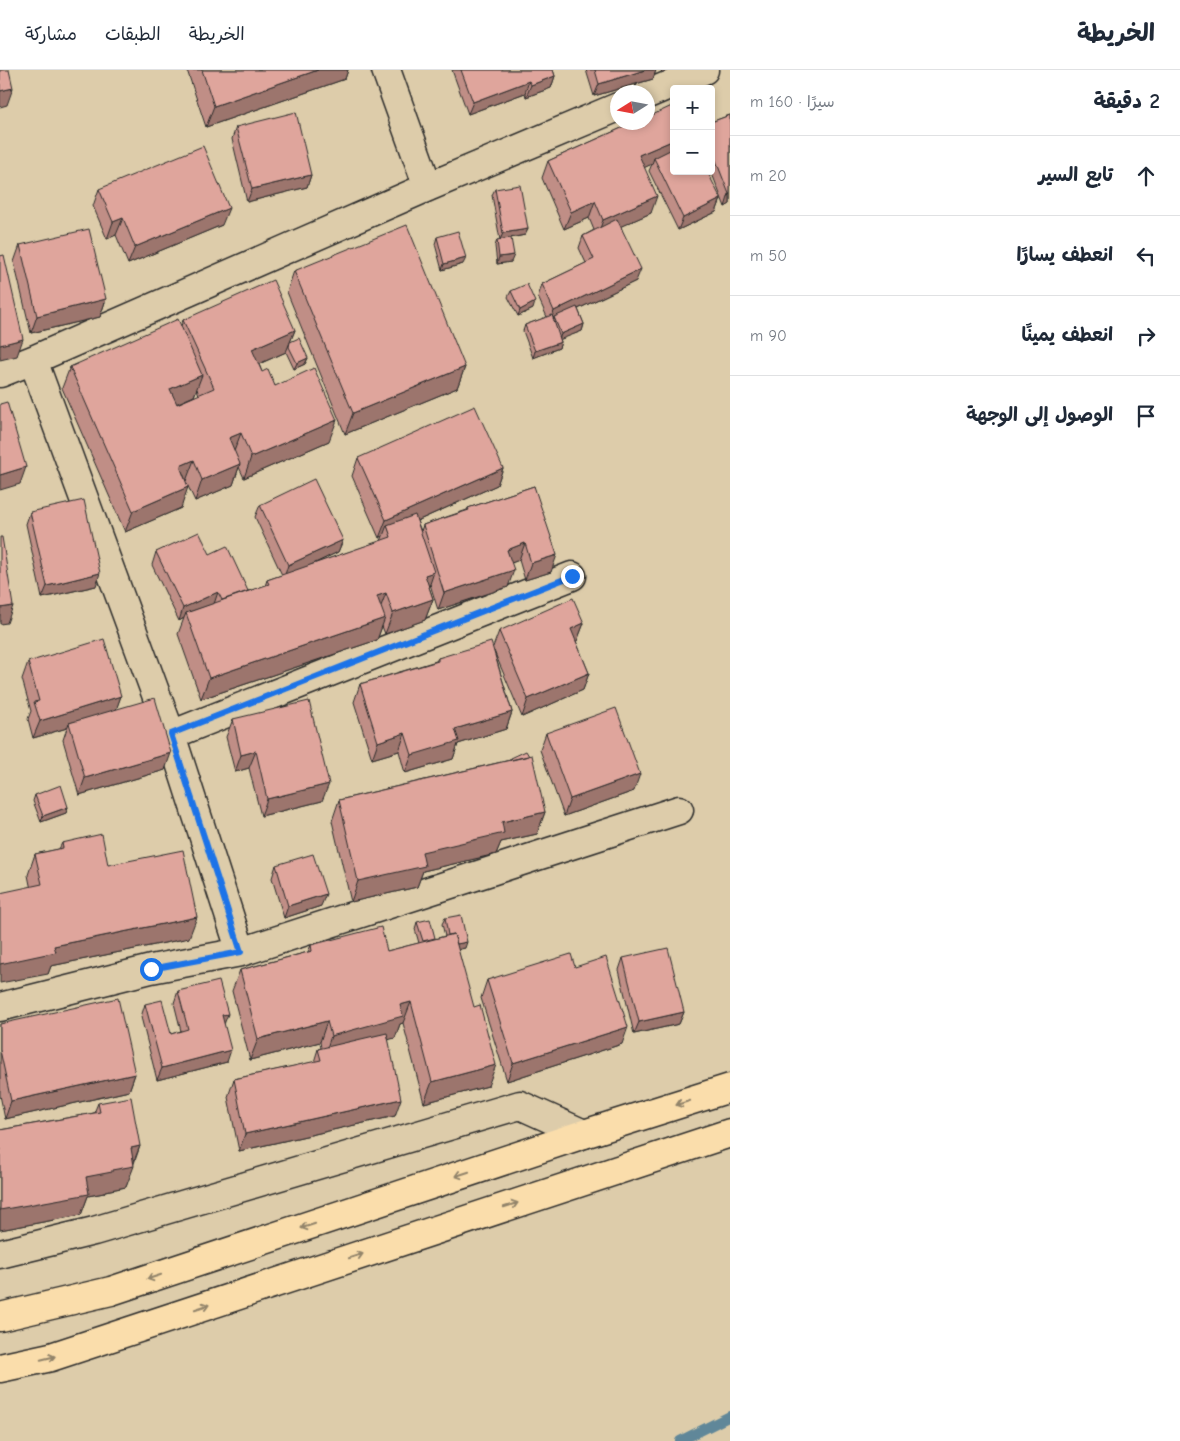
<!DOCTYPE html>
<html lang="ar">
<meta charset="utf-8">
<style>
:root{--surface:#fff;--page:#f2f2f3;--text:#1f2937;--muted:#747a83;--line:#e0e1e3}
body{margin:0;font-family:"Comic Neue","Playpen Sans Arabic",sans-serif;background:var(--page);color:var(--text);direction:rtl}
.controls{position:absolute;right:15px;top:15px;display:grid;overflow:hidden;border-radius:5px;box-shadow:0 2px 8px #0003}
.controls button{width:45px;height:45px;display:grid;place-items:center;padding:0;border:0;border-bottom:1px solid var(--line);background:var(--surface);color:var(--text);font:25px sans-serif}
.compass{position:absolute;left:610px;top:15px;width:45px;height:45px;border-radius:50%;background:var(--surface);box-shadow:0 2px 8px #0003;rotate:259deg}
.stop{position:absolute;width:15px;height:15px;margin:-11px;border:4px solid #1a73e8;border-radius:50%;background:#fff}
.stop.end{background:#1a73e8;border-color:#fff;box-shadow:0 1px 5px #0008}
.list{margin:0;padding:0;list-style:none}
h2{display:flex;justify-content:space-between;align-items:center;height:65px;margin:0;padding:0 20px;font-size:21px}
h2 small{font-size:16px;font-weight:400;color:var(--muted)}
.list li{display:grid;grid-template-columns:32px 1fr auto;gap:15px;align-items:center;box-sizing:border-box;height:80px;padding:0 20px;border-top:1px solid var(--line)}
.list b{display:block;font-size:19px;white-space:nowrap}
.list em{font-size:16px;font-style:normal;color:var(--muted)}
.icon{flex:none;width:28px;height:28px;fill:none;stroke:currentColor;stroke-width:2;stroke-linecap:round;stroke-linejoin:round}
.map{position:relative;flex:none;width:730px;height:1371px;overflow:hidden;direction:ltr}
header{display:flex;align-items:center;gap:30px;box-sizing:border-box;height:70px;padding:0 25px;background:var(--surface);border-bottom:1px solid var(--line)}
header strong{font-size:24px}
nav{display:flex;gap:28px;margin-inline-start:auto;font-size:18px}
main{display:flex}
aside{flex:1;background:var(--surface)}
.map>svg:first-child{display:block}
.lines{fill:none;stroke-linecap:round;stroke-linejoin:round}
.stream{stroke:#608799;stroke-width:10}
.minor-casing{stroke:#2b2b2b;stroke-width:31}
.trunk-casing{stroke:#2b2b2b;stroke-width:31}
.minor{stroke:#dca;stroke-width:28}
.trunk{stroke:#faddab;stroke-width:28}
.wall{fill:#c08e86;stroke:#2b2b2b;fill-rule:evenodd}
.shaded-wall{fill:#9c746d;stroke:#2b2b2b}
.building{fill:#dfa59c;stroke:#2b2b2b}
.oneway{stroke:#92846b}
.route{stroke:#1a73e8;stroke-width:6}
</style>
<header>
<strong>الخريطة</strong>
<nav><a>الخريطة</a><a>الطبقات</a><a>مشاركة</a></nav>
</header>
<main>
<aside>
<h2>2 دقيقة<small>سيرًا · 160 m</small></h2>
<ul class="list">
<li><svg class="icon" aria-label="ahead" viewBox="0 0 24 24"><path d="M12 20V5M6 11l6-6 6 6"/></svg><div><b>تابع السير</b></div><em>20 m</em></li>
<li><svg class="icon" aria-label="left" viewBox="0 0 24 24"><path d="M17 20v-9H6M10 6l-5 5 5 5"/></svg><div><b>انعطف يسارًا</b></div><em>50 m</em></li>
<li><svg class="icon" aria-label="right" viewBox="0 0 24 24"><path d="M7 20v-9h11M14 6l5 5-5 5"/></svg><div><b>انعطف يمينًا</b></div><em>90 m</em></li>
<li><svg class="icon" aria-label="arrive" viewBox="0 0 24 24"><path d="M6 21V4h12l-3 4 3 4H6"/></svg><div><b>الوصول إلى الوجهة</b></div></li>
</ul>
</aside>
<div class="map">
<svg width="730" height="1371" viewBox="0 0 730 1371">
<rect width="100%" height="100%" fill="#dca"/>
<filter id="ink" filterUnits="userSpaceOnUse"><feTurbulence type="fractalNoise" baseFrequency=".02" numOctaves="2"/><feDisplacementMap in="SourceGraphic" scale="10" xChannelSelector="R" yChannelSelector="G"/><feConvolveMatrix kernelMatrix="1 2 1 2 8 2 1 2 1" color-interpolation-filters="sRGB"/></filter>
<g filter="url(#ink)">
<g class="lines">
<path class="stream" d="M680 1371 730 1346"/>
<g class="minor-casing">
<path id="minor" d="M386 0 428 117
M648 24 704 0
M33 290 171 665 241 882
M0 303 33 290 428 117 618 37
M171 665 572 506
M0 937 151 899 241 882 679 740
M0 1184 94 1161 520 1035 584 1064"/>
</g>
<g class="trunk-casing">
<path id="trunk" d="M0 1247 111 1221 584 1064 730 1018
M0 1298 51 1287 730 1063"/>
</g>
<use href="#minor" class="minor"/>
<use href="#trunk" class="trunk"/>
</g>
<path class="wall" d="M187 0H348L345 9 206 57Z
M452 0H553L555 6 551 18 526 27 525 23 468 44Z
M586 0H656L653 9 594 26Z
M730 45V134L725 137 711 101V52Z
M635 52 721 129 716 142 678 160 649 101 652 94 644 97 651 143 621 156 636 211 578 239 584 254 582 261 560 269 561 272 559 278 533 288 523 261 525 255 547 247 538 227 542 214 586 193 579 178 583 166 594 160 589 148 564 159 542 108 548 91Z
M236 57 311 105 307 117 247 132 232 69Z
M99 119 222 155 128 194 116 165 107 169 93 136Z
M495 119 528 159 525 165 501 170 511 192 497 194 495 176 497 170H500L492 125Z
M437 167 463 194 442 200 435 174Z
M20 175 106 229 100 247 31 263 14 192Z
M294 201 465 297 457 318 345 364 287 222Z
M511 221 533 239 518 246 508 227Z
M183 250 295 260 290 272 308 288 305 294 294 299 286 282 259 294 262 302 329 371 244 408 239 397 233 415 195 431 187 414 181 438 125 462 62 318 70 297 181 256ZM197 319 199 325 177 334 194 326Z
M358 388 503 398 497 415 417 451 421 461 423 455 467 440 468 438 534 416 551 502 525 510 519 490 511 493 508 517 438 540 430 514 429 517 433 529 425 550 385 564 382 556 377 570 201 629 178 564 184 548 179 551 152 495 156 482 210 484 248 521 265 516 267 510 282 505 255 447 260 435 343 470 338 482 313 494 381 471 383 466 379 468 352 406Z
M30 442 96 516 42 528 26 454Z
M584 553 577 571H576L589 603 583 620 522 647 494 581 512 642 506 659 458 674 453 689 405 703 399 681 372 689 354 632 360 614 436 591 438 588 493 577 499 561Z
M28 592 121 626 116 639 165 700 79 725 63 670 67 658 33 668 28 649 31 641 22 609Z
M233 649 322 731 261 746 249 698 235 702 226 667Z
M546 663 634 721 564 746 540 680Z
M511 688 545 742 537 764 501 772 496 784 423 801 417 817 351 832 332 751 339 730 510 690Z
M35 725 68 737 66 743 41 752 33 731Z
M62 773 108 795 189 868 51 896 48 904 28 805 35 784 59 779Z
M276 795 321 836 284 848 272 808Z
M445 848 465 878 458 879 488 1016 424 1033 403 953 400 954 395 968 388 969 395 1046 239 1081 228 1027 234 1009 314 992 318 979 321 978 320 972 250 990 232 921 240 900 308 882 311 875 387 881 419 873 415 859 417 852 434 869 445 866 442 854Z
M623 888 684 942 679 954 634 964 619 900Z
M575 897 622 974 507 1011 481 928 487 910Z
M178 921 224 953 227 992 157 1010 141 947 145 934 171 964 181 961 174 933Z
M0 954 135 1004 129 1021 5 1049 0 1025Z
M98 1033 140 1076 126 1117 105 1121 104 1123 88 1126 81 1145 0 1160V1060L94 1043Z"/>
<path class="shaded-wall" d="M318 0H348L345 9 206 57 214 36Z
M645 0H656L653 9 594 26 599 14Z
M662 0H670L661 3Z
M555 6 551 18 526 27 531 15Z
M529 11 525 23 468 44 473 32Z
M13 18 7 35 0 37V21Z
M674 70V84L654 88 652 94 633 103 639 85Z
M311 105 307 117 247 132 252 119Z
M729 124H730V134L725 137Z
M657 126 651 143 597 167 603 150Z
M721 129 716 142 678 160 683 148Z
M595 131 589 148 564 159 571 142Z
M229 138 222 155 128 194 135 177Z
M123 148 116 165 107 169 113 152Z
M528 159 525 165 500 170 503 163Z
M514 185 511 192 497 194 499 187Z
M466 188 463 194 442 200 444 194Z
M641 199 636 211 555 250 554 247 552 252 550 253 554 241Z
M106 229 100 247 31 263 37 246Z
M535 232 533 239 518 246 520 240Z
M584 254 582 261 559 270 561 264Z
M295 260 286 282 245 300 252 279Z
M23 269 17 286 0 290V275Z
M561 272 559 278 533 288 535 281Z
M308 288 305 294 294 299 297 293Z
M465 297 457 318 345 364 353 343Z
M202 305 194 326 162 340 170 319Z
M337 350 329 371 244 408 251 387Z
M241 363 233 384 229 368Z
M194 390 186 411 180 396Z
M240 394 233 415 195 431 202 410Z
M26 397 20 414 0 420V405Z
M503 398 497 415 390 463 387 455 383 466 379 468 386 450Z
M188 417 181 438 125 462 133 441Z
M343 470 338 482 284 508 288 495Z
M525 473 519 490 501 497 507 480Z
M557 485 551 502 525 510 531 493Z
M514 500 508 517 438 540 444 523Z
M434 502 427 523 425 505Z
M100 503 96 516 42 528 47 516Z
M218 522 214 534 186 543 184 548 179 551 183 538Z
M386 523 378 544 377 526Z
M433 529 425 550 385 564 393 543Z
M13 536 7 553 0 554V538Z
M385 548 377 570 201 629 209 608Z
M584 553 577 571 564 576 571 559Z
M589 603 583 620 522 647 528 629Z
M121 626 115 643 69 653 67 658 33 668 40 651Z
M512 642 506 659 458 674 453 689 405 703 412 685 455 659Z
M405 663 399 681 372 689 378 672Z
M256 681 249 698 235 702 241 685Z
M171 683 165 700 79 725 85 708Z
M640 704 634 721 564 746 570 729Z
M329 714 322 731 261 746 267 729Z
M68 737 66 743 41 752 43 746Z
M545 742 537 764 501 772 496 784 423 801 417 817 351 832 358 811 422 782 502 752Z
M326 824 321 836 284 848 288 836Z
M197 847 189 868 51 896 48 904 0 913V894L54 876Z
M467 872 465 878 448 882 450 875Z
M411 932 403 953 400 954 395 968 324 987 331 966 400 935Z
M684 942 679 954 634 964 639 952Z
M228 944 223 957 222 945Z
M327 951 320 972 250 990 258 969Z
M628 957 622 974 507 1011 513 993Z
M231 980 227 992 157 1010 162 998Z
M496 995 488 1016 424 1033 432 1012Z
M135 1004 129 1021 5 1049 11 1031Z
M401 1029 395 1046 239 1081 245 1064Z
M140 1076 132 1096H134L126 1117 105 1121 104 1123 88 1126 81 1145 0 1160V1140L86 1107 112 1100 131 1078Z"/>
<path class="building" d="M0 0H9L13 18 0 21Z
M202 0H318L214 36Z
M461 0H553L555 6 531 15 529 11 473 32Z
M595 0H645L599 14Z
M674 35V70L639 85 657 126 603 150 595 131 571 142 548 91 635 52H648V47Z
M296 42 311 105 252 119 236 57Z
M730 45V124H729L711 78V52Z
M203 76 229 138 135 177 123 148 113 152 99 119Z
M674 78V101H707L721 129 683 148 654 88Z
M520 115 528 159 503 163 495 119Z
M617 149 641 199 554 241 542 214 594 189 583 166Z
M407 155 465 297 353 343 294 201Z
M89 159 106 229 37 246 20 175Z
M458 161 466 188 444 194 437 167Z
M511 168 514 185 499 187 497 170Z
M4 185 23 269 0 275V186Z
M273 210 295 260 252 279 262 302 268 299 275 316 314 298 337 350 251 387 241 363 229 368 240 394 202 410 194 390 180 396 188 417 133 441 70 297 178 249 202 305 170 319 177 334 214 318 183 250Z
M527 214 535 232 520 240 511 221Z
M577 237 584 254 561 264 554 247Z
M552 245 561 272 535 281 525 255Z
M299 268 308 288 297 293 289 277 290 272Z
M7 332 26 397 0 405V334Z
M475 336 503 398 386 450 358 388Z
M314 409 343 470 288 495 260 435Z
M534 416 557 485 531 493 525 473 507 480 514 500 444 523 423 455 469 440 468 438Z
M84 430 100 503 47 516 30 442Z
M415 445 434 502 425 505 433 529 393 543 386 523 377 526 385 548 209 608 186 543 269 514 267 510 391 467 387 455Z
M199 462 210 484 227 476 248 521 222 530 218 522 183 538 156 482Z
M0 467H2L13 536 0 538Z
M573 528 584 553 571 559 589 603 528 629 499 561Z
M104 569 121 626 40 651 34 632 39 631 28 592Z
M491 572 512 642 455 659 459 671 412 685 405 663 378 672 360 614 438 591V588Z
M155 628 171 683 85 708 69 653Z
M309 631 329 714 267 729 256 681 241 685 233 649Z
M616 638 640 704 570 729 546 663Z
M526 681 529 686 512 690 511 688Z
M532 685 545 742 502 752 504 763 422 782 425 796 358 811 339 730Z
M61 715 68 737 43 746 35 725Z
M102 764 108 795 183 780 197 847 54 876 56 882 0 894V823L42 814 35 784 63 778 62 773Z
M313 784 326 824 288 836 276 795Z
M461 845 467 872 457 874 454 864 448 865 445 848Z
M430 849 435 868 423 871 417 852Z
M381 857 387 881 454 864 474 937 480 935 496 995 432 1012 411 932 400 935 403 946 331 966 327 951 258 969 240 900 312 881 311 875Z
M668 878 684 942 639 952 623 888Z
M571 884 575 897 606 887 628 957 513 993 487 910Z
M219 911 228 944 222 945 231 980 162 998 145 934 162 930 171 964 188 959 178 921Z
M118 928 135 1004 11 1031 0 980V954Z
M387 963 401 1029 245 1064 234 1009 321 990 318 979Z
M131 1027 140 1076 131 1078 134 1096 112 1100V1102L86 1107 89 1124 0 1140V1060L100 1042 98 1033Z"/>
<defs><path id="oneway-shaft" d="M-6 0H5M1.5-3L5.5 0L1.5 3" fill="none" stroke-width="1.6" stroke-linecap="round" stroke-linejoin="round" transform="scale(1.25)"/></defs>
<g class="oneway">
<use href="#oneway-shaft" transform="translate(683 1033) rotate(163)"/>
<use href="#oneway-shaft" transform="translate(462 1104) rotate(162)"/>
<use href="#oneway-shaft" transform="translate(511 1135) rotate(-18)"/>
<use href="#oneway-shaft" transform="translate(308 1156) rotate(162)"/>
<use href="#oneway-shaft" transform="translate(356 1186) rotate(-18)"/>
<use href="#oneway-shaft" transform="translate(154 1207) rotate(162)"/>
<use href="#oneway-shaft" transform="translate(202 1237) rotate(-18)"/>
<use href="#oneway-shaft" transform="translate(48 1288) rotate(-14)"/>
</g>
</g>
<g class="lines" filter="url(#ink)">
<path class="route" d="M151 899 241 882 171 664 572 506"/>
</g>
</svg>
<div class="controls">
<button>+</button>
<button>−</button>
</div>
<svg class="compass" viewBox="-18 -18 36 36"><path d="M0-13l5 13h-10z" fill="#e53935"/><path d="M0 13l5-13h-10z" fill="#747a83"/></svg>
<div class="stop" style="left:151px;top:899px"></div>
<div class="stop end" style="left:572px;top:506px"></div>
</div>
</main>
